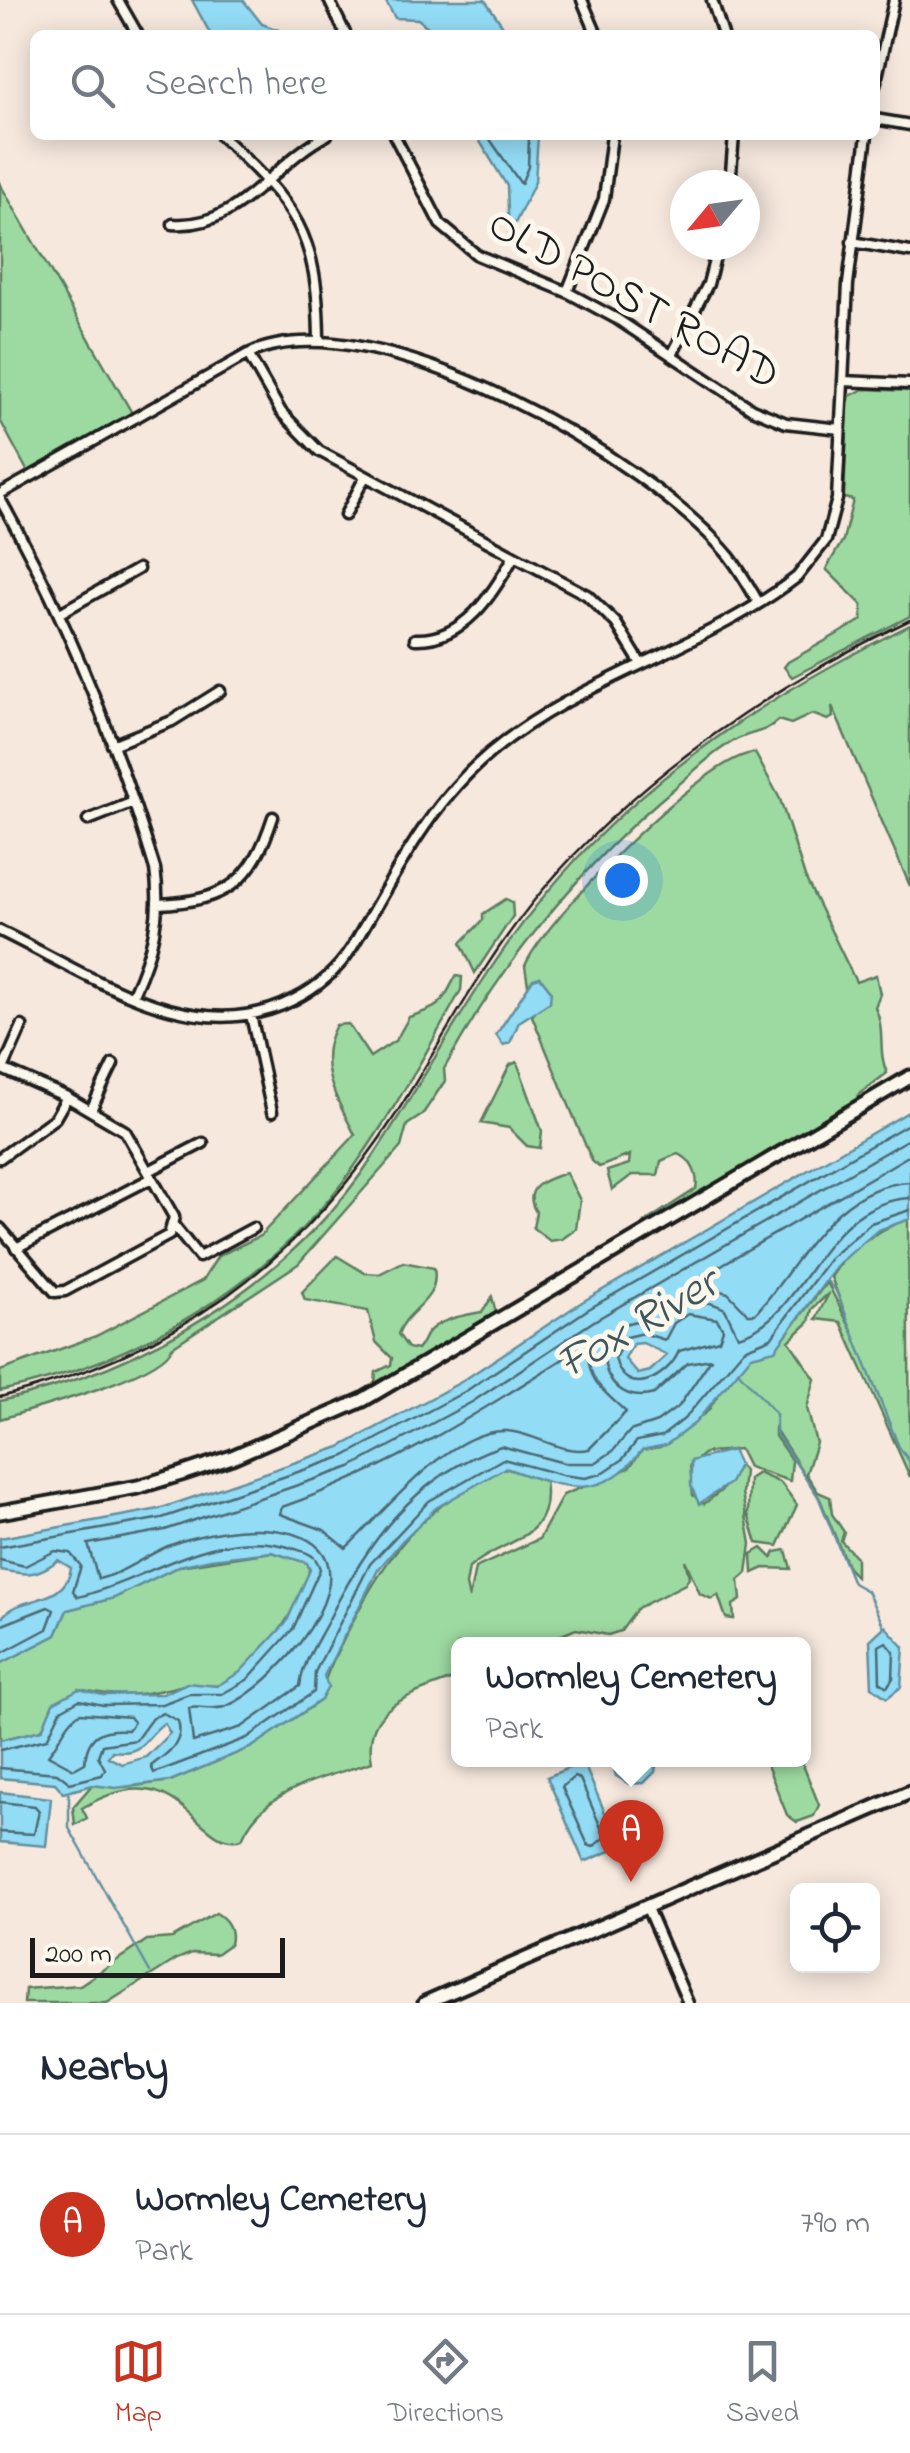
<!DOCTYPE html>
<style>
:root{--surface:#fff;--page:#f6f6f7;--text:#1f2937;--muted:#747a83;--line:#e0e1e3;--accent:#c8321e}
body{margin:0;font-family:"Indie Flower",sans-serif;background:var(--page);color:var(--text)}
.controls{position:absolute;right:30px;bottom:30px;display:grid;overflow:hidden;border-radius:15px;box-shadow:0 5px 25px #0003}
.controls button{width:90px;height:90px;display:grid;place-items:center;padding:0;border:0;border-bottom:2px solid var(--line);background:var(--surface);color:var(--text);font:50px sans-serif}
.compass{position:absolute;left:670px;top:170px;width:90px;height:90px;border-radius:50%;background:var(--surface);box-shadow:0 5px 25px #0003;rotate:241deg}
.scale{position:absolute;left:30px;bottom:25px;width:255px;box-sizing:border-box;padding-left:10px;border:5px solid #1c1c1c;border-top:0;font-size:28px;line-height:35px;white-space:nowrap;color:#1c1c1c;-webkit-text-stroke:8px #fbf7ec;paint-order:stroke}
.you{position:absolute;left:622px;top:880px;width:35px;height:35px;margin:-25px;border:8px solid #fff;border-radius:50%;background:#1a73e8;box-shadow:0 0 0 15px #1a73e833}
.badge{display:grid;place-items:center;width:65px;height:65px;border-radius:50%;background:var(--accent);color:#fff;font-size:32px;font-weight:700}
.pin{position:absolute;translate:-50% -82px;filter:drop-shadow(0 2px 5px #0008)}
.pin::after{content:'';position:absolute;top:52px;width:35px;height:30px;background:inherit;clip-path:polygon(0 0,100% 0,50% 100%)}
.popup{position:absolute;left:451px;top:1637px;width:360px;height:130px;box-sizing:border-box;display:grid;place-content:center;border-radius:15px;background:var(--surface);filter:drop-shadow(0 2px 8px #0005);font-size:32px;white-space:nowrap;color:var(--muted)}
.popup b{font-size:38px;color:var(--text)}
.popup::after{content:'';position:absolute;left:50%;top:100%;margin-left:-20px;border:20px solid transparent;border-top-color:var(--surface)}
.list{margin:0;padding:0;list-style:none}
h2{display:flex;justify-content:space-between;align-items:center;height:130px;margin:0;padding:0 40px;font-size:42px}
h2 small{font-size:32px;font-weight:400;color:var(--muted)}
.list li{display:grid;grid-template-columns:65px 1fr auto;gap:30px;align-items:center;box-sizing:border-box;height:180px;padding:0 40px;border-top:2px solid var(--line)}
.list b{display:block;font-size:38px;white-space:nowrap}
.list p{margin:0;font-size:32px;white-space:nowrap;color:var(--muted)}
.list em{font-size:32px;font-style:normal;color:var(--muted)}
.icon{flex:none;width:55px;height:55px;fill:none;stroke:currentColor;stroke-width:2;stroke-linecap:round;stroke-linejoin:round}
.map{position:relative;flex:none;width:910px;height:2003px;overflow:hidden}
.search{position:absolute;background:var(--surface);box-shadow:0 5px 25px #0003;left:30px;right:30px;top:30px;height:110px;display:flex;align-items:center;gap:25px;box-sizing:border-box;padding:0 35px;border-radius:15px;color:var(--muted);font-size:38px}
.sheet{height:310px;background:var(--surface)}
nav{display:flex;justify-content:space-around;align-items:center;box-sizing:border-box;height:140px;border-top:2px solid var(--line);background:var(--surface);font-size:28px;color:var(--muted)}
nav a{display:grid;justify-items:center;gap:5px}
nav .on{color:var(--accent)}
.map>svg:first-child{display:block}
.green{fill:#9ddaa1;stroke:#5c7b5e;stroke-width:2.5}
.water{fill:#93dcf5;stroke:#638f9e;stroke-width:2.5;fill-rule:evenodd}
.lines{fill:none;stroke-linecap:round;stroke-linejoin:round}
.shore{stroke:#4c6973;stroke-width:2.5}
.stream{stroke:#638f9e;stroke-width:2.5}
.street-casing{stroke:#1c1c1c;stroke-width:15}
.secondary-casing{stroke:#1c1c1c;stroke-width:19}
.street{stroke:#fbf7ec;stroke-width:8}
.secondary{stroke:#fbf7ec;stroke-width:11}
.rail{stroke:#1c1c1c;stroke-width:2.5}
.labels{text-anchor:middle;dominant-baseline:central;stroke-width:10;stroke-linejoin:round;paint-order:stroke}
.street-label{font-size:45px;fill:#1c1c1c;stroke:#fbf7ec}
.water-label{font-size:48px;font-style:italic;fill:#40565d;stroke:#fbf7ec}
</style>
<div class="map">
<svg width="910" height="2003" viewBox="0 0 910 2003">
<rect width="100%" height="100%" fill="#f6e8dd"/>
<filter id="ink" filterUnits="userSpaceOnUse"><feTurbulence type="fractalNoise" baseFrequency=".01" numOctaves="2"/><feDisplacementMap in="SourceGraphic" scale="20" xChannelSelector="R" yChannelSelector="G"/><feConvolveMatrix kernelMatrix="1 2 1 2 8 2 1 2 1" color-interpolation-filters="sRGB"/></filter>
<g filter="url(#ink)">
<path class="green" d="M0 184 132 413 30 476 0 420Z
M864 389 910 391V616L792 677 784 667 788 662 862 620V605L826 569 843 540 853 500 844 498 848 403 850 396Z
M910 625V886L832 706 833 717 828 720 812 714 791 724 778 720C767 731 759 731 745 736 721 744 696 770 677 786 582 864 503 962 444 1069L445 1081 422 1115 407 1125 401 1147 298 1264 172 1347C164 1375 33 1409 0 1419V1401C144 1370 290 1282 372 1158 435 1064 486 960 562 875 657 767 781 688 910 625Z
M755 753 780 799 805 877 856 982 876 975 880 994 875 1007C886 1030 877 1051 887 1073L858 1095 854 1106 644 1229 645 1222 696 1189C699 1176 691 1157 677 1154L661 1161 658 1175H632L612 1190 607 1171 629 1164 630 1155 599 1167 592 1161 532 1016 551 991 540 977 528 985 525 966C542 922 709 752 755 753Z
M506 899 512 902 513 916 475 973 461 943 483 920V914Z
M456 976 462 977 461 990C428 1050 394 1111 354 1167 272 1282 138 1363 0 1391V1371L96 1336 203 1280 218 1256 260 1236 355 1135C337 1099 314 1064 336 1025L348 1024 370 1057 396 1040 409 1017C441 1007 440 1006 456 976Z
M517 1062 542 1131 540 1148 527 1146 509 1128 481 1123 510 1065Z
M566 1173 580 1200 576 1229 562 1239 550 1241 533 1228 536 1212C521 1187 546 1179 566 1173Z
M908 1219 910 1477 841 1322 816 1319 829 1293 812 1309 809 1322 789 1341 815 1379 807 1408 816 1443 806 1474 818 1492 830 1497 832 1514 844 1532 841 1541 856 1557V1576L848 1568 820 1499 775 1429V1436L792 1461 790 1481 748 1467 739 1449 705 1453 690 1465 693 1495 704 1504 722 1490 739 1465 744 1471 742 1493 751 1544 747 1573 739 1580 741 1600 733 1605 734 1619 726 1618 718 1595 712 1599 700 1594 685 1560 689 1577 685 1584 638 1608 621 1631 608 1635 576 1629 540 1644H458V1677C415 1694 361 1704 372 1762 325 1778 263 1788 242 1839 195 1853 182 1748 82 1808L87 1818 75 1825 73 1807 92 1785 128 1787 170 1781 252 1747 321 1700C324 1673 337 1654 349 1629 386 1554 425 1503 505 1468L545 1481C554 1543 503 1537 469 1568L466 1585 469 1599 475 1568 539 1539 563 1495 629 1468 642 1450 660 1447 708 1411 727 1380 751 1356 775 1349 827 1282 852 1331 831 1277C849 1247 877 1230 908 1219Z
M337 1256 365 1273 379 1274 403 1262 434 1268C440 1302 408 1307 398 1334L408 1348 417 1350C422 1345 423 1340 426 1335 436 1319 466 1315 482 1312L492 1297 497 1317 382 1385 375 1383 376 1372 391 1365 392 1358 376 1342 368 1311 305 1300 302 1292Z
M758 1473 781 1483 797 1505 778 1546 757 1543 748 1514 749 1479Z
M762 1548 772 1558 775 1552 786 1550 791 1569 764 1568 753 1573 752 1554Z
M272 1552 308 1563C312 1578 302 1592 295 1605 281 1632 247 1681 215 1686 205 1687 194 1682 184 1685 146 1695 119 1699 79 1689L53 1704 42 1730 0 1740V1664L56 1635 67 1610 114 1598 179 1566Z
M765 1760H801L819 1805 814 1816 797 1822 787 1815Z
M216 1913C228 1920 233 1931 230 1944L216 1954 192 1953 177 1959 107 2003H24L25 1989 80 1985 147 1940 172 1938Z"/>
<path class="water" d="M192 0H243L262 24 292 35H211Z
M385 0H485L509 35H437L418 19 395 18Z
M476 135H538L535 182 509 236 507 186Z
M540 977 551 991 550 1002 519 1022 510 1043 503 1045 496 1035 533 979Z
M910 1111V1219L878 1230 839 1263 775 1350 751 1356 695 1423 666 1445 642 1450C601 1505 561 1487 505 1468L436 1508 402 1541 378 1570 324 1676 328 1687 321 1700 252 1747 170 1781 116 1788 92 1785 64 1793 55 1783 0 1778V1740L42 1730 53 1703 79 1689 103 1695 163 1694 187 1683 217 1686 240 1672 286 1623 310 1570 307 1563 272 1552 211 1559 179 1566 114 1598 67 1610 56 1635 0 1664C0 1652 0 1635 0 1623 8 1593 65 1610 71 1568L58 1560C37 1577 25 1575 0 1570V1538L159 1509 340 1447 461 1382 582 1302ZM643 1343 667 1355 650 1371 638 1374 625 1359 633 1344ZM164 1723 170 1733 146 1757 122 1764 108 1757 112 1751C144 1756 143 1738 164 1723Z
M732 1450 739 1465 730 1483 699 1504 691 1486V1461Z
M885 1626 904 1647 901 1687 887 1698 872 1687 870 1640Z
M611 1760H657L655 1772 644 1783 629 1784 616 1776Z
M583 1762 620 1847 584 1862 547 1777Z
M0 1792 51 1798 46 1846 0 1842Z"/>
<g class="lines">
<path class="shore" d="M487 135 521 184 528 167 529 135
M910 1138 594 1321 472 1402 351 1467 165 1530 88 1544 98 1579C122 1574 145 1556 168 1546 197 1534 243 1526 274 1530 398 1545 283 1682 227 1706 215 1711 201 1706 189 1708L193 1742 242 1727 300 1686C303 1662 316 1644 327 1623 365 1545 414 1475 501 1446L564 1463H595L613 1451 630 1431 657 1422 679 1406 711 1359 688 1363 654 1394C593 1411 581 1306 658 1323 676 1302 699 1295 725 1309L738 1336C807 1319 818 1203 910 1198
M910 1155 699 1278 697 1285 728 1293 748 1314H755C800 1265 833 1185 910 1182
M688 1314 717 1319 723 1329 719 1340 679 1351C668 1378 625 1401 615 1358L626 1337 643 1333 665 1340 674 1323Z
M582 1347 588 1350C587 1382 606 1393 626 1412L589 1449C560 1455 534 1432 506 1431 448 1429 384 1513 346 1548L324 1530 280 1514 282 1507C395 1467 482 1411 582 1347Z
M0 1547 162 1518 345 1456 466 1391 587 1310 910 1123
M0 1560 25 1566 55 1551 70 1553 81 1566 73 1591 78 1597C148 1580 216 1524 292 1548 307 1553 315 1553 320 1569L293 1629 247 1680 222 1694H189L162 1704 103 1705 79 1700 61 1710 47 1739 0 1750
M0 1626 48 1607 54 1610 47 1629 0 1654
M886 1642 894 1652 893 1678 887 1687 880 1682 879 1646Z
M80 1713 130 1717 134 1722 128 1730C102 1728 87 1734 85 1763L74 1769 48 1755C59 1743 66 1721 80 1713Z
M0 1768 57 1773 70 1783 102 1775 105 1769 98 1756 102 1745 136 1740 152 1718 163 1713 178 1721C185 1744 166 1754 151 1766L154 1773 247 1738 314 1692 315 1672 370 1564 429 1501 503 1459 562 1475 585 1478 601 1474 622 1460 637 1441 662 1436 684 1419 744 1349 771 1338 831 1257 871 1223 910 1210
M574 1777 580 1779 605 1837 593 1847 588 1845 562 1787Z
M0 1802 35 1806 39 1811 34 1834 0 1832"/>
<path class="stream" d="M826 1280 836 1291 899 1447 910 1462
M738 1371 776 1414V1434L818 1496 853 1583 867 1591 884 1627
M69 1793V1828L150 1972"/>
<g class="street-casing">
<path id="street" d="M118 0 138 35
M329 0 346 35
M582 0 597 35
M712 0 723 35
M875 86 894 0
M875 119 910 125
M220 135C296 206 318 232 319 340
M394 135 440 224 477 255 567 292 617 319 752 409 786 423 840 429
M730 185 734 135
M173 224C240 229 272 163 327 135
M852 242 910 252
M567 292 604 199 612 135
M673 353 708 284 718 245
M248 354 281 412 319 451 587 595 616 623 641 664
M843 381 910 384
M0 494 248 354C372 296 649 460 729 556 740 570 749 586 758 602
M0 499C66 616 116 741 155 869 162 915 152 953 133 994
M345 515 365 477
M60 613 138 569
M415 639C464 641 493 594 514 556
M112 745 172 721 220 691
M88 820 131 803
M158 904C227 901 252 882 273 817
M0 931C90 974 195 1052 295 999 317 988 338 970 351 949 393 879 426 807 490 753 581 677 704 649 797 577L826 540 837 499 848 284 867 135
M251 1015 272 1112
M0 1068 67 1097 125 1131 174 1217 169 1235 65 1291 55 1292 0 1228
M3 1069 22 1026
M91 1110 113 1064
M0 1158 55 1118 67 1097
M149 1171 203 1143
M174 1226 199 1257 253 1228
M16 1248 152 1178
M647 1908 688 2003"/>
</g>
<g class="secondary-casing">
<path id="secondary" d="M0 1512 138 1487 181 1474 232 1457 363 1400 910 1077
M425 2003 910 1792"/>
</g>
<use href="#street" class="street"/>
<use href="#secondary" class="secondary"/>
<path class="rail" d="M0 1397C173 1355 300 1263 396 1114 443 1040 484 960 541 892 641 773 771 687 910 620"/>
</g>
</g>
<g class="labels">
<g class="street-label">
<text transform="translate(633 301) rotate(29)">OLD POST ROAD</text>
</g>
<g class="water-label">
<text transform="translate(638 1325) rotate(-30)">Fox River</text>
</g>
</g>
</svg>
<div class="controls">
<button><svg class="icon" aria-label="locate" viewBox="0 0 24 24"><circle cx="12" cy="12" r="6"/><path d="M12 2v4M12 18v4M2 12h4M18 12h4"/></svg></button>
</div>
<svg class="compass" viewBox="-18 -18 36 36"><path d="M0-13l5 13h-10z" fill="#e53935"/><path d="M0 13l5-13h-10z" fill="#747a83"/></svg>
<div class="scale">200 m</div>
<div class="you"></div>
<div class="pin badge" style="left:631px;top:1882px">A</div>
<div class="popup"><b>Wormley Cemetery</b>Park</div>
<div class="search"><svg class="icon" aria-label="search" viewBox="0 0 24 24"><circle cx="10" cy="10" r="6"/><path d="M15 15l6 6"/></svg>Search here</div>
</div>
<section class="sheet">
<h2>Nearby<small></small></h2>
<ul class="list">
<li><span class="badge">A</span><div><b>Wormley Cemetery</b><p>Park</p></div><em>790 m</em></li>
</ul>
</section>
<nav>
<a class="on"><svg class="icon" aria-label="map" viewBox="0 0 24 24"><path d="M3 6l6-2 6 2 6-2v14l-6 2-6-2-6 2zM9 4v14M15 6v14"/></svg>Map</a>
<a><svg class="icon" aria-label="directions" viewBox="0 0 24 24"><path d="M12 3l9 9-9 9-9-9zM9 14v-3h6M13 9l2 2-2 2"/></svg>Directions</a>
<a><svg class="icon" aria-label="saved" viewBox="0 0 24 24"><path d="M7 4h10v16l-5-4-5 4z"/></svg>Saved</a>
</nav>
